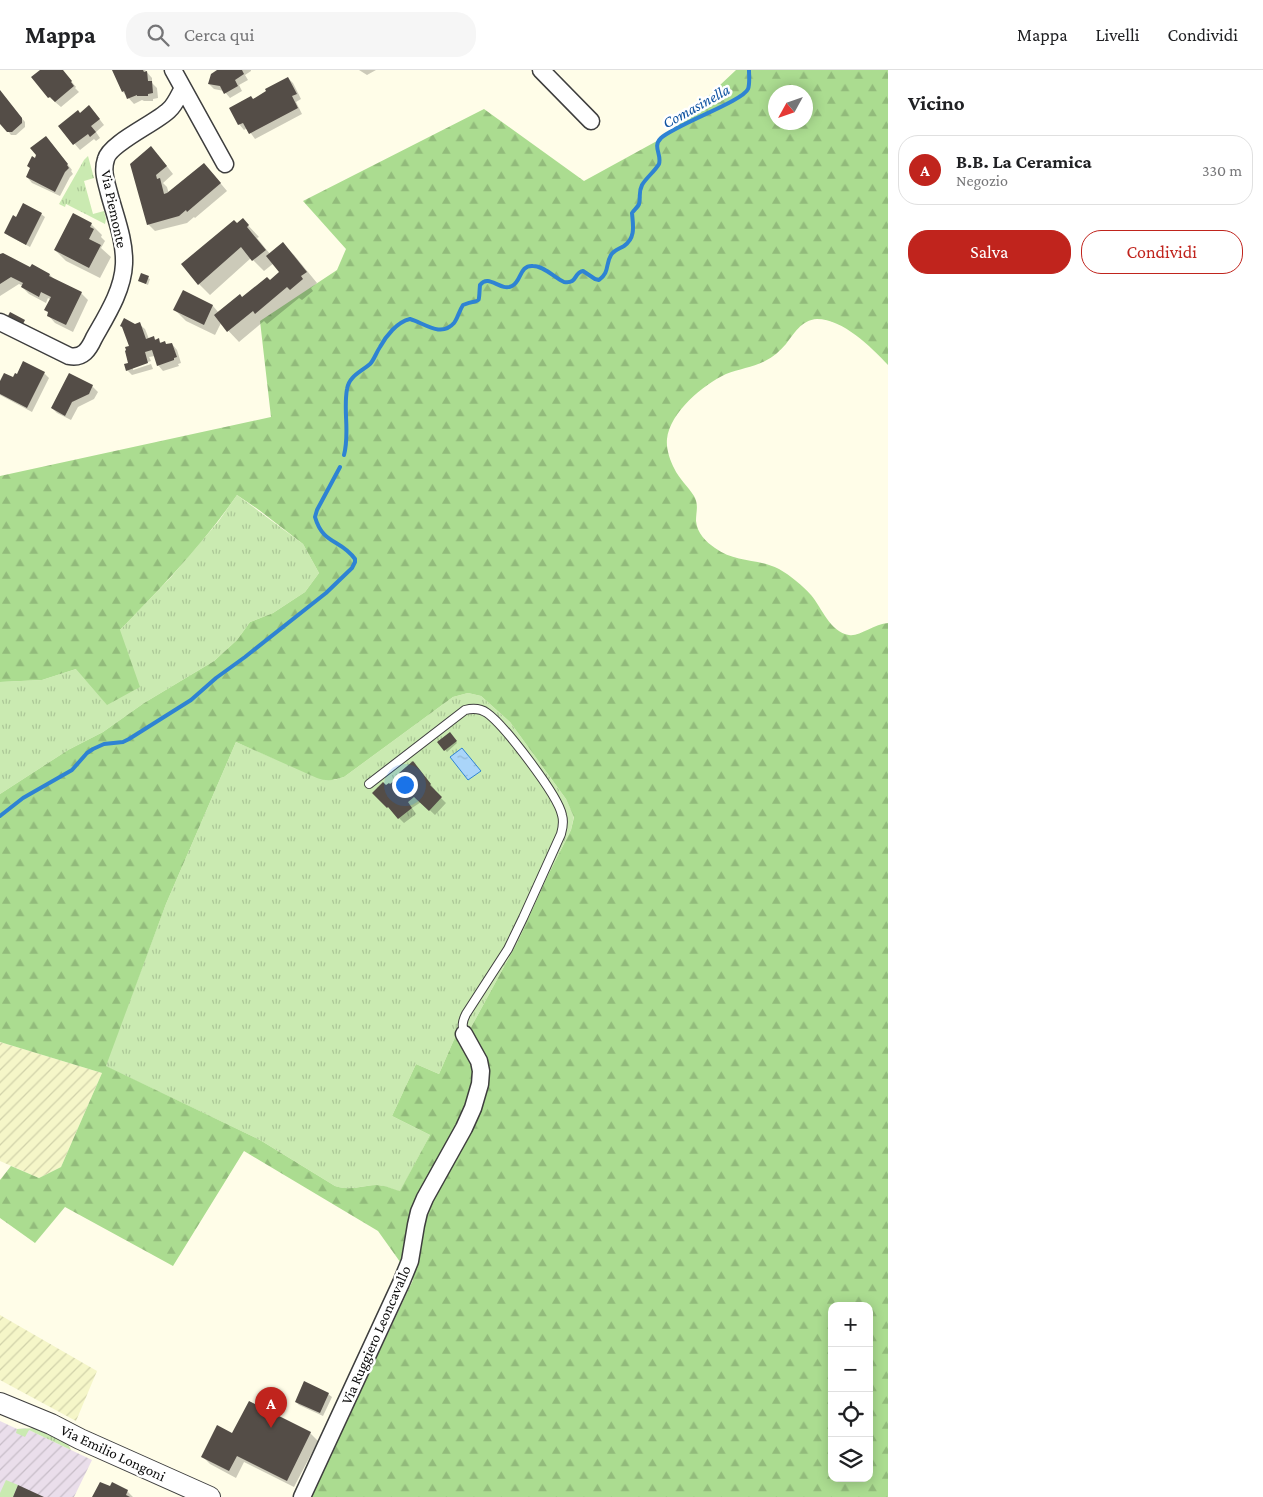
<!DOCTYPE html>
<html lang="it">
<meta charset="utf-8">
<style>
:root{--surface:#fff;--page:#f6f6f6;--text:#202124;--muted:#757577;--line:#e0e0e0;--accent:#c0241d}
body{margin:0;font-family:"Crimson Pro",serif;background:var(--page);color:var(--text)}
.controls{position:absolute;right:15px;bottom:15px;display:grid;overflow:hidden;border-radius:10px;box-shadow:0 2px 12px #0003}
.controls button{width:45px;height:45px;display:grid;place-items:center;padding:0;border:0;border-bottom:1px solid var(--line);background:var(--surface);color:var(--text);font:25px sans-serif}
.compass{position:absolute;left:768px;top:15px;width:45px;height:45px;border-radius:50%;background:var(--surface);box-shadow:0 2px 12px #0003;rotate:230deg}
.you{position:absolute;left:404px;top:714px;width:18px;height:18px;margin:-12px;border:4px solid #fff;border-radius:50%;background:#1a73e8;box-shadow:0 0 0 8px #1a73e833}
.badge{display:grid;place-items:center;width:32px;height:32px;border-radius:50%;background:var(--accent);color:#fff;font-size:16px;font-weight:700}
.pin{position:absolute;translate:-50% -41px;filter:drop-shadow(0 1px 2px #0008)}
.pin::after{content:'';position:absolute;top:26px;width:18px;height:15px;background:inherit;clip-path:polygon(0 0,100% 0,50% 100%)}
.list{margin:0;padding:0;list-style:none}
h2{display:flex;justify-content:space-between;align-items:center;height:65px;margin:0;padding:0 20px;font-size:21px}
h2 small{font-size:16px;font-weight:400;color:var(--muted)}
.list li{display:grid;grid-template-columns:32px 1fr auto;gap:15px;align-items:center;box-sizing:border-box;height:70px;margin:0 10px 10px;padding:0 10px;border:1px solid var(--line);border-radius:20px}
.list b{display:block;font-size:19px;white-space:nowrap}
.list p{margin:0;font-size:16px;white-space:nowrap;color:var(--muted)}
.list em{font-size:16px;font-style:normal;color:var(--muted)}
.actions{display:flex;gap:10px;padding:15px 20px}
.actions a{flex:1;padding:11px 0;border:1px solid var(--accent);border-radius:20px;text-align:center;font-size:18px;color:var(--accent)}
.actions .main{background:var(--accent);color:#fff}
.icon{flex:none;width:28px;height:28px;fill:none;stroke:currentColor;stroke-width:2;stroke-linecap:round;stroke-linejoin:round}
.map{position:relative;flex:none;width:888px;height:1427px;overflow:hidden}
header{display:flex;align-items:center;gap:30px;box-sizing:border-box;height:70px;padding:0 25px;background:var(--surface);border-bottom:1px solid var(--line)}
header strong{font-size:24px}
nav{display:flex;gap:28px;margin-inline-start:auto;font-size:18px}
.search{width:350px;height:45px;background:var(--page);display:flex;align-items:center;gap:12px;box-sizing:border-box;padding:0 18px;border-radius:20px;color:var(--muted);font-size:19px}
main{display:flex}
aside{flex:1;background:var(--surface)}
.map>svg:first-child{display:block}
.industrial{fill:url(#industrial-furrows)}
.farmland{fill:url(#farmland-furrows)}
.grass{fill:url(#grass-tufts)}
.forest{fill:url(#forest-firs);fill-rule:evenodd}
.water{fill:url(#water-ripples);stroke:#2e83d3}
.shadow{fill:#0003}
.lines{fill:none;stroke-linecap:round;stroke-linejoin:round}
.stream{stroke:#2e83d3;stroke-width:4}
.building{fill:#544d47}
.service-casing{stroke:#3e3e3e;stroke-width:10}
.minor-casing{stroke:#3e3e3e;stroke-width:19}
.tertiary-casing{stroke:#3e3e3e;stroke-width:22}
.service{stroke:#fff;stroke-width:8}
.minor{stroke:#fff;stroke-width:16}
.tertiary{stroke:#fff;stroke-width:20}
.labels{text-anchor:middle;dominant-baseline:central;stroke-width:5;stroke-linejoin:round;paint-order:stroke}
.street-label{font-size:15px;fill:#0b0b0b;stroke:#fff}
.water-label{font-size:16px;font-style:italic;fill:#1054a1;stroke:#fff}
</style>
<header>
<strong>Mappa</strong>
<div class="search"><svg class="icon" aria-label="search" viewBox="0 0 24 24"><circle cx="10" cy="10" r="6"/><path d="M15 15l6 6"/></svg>Cerca qui</div>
<nav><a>Mappa</a><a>Livelli</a><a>Condividi</a></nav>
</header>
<main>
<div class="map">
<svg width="888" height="1427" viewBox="0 0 888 1427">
<defs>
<pattern id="industrial-furrows" width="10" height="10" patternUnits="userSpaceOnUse" patternTransform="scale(1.25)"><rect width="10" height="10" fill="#eadeeb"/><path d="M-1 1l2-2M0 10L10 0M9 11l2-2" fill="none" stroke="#c7bdc8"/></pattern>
<pattern id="farmland-furrows" width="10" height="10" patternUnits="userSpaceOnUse" patternTransform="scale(1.25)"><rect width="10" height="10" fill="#f5f6c8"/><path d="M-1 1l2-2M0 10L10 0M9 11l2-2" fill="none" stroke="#d1d2aa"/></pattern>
<pattern id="grass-tufts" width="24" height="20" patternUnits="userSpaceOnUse" patternTransform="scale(1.25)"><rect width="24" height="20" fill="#caeab1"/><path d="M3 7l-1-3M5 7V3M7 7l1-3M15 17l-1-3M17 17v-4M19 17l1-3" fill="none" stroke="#acc797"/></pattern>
<pattern id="forest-firs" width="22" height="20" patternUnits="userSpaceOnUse" patternTransform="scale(1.25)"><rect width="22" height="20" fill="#abdc90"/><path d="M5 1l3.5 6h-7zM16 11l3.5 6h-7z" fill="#92bb7b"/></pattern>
<pattern id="water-ripples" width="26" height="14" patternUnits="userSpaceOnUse" patternTransform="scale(1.25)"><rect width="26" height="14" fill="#aad5f9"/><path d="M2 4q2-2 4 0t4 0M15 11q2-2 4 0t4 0" fill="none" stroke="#91b6d4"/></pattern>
</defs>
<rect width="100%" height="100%" fill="#fffde8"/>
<path class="industrial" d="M0 1351 17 1359 25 1358 92 1390 74 1427H0Z"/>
<path class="farmland" d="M0 972 102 1003 61 1097 39 1108 0 1091Z
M0 1245 97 1301 76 1351 0 1310Z"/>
<path class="grass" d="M88 86 94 108 84 111 93 144 104 141 106 149 105 154 66 134 65 137 59 134 84 90Z
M237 425 303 474 319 503 305 522 273 543 250 552 237 570 214 591 144 633 103 662 68 680 0 724V612L42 610 76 599 120 560 171 507 218 452Z
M468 623 481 626 510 652 566 729 574 746 571 760 547 807 518 871 469 961 456 965 439 1004 416 994 392 1046 430 1065 400 1122C392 1119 384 1115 376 1115 361 1116 349 1121 335 1116L260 1070 105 996 166 834 236 672 273 688 334 710 344 707 453 627Z
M35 1358 68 1374 71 1380 29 1360 25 1367 16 1363 17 1359Z
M6 1410 18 1415 13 1427H0V1423Z"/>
<path class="forest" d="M736 0H888V295C871 277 843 249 817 249 801 250 794 264 786 274 780 281 773 287 765 291 753 297 739 299 726 304 703 315 670 342 667 369 666 379 670 390 674 398 679 409 688 416 694 426 699 435 696 441 696 451 697 463 706 472 715 478 735 493 757 488 779 499 791 506 802 515 811 525 822 538 830 562 849 565 859 567 874 554 888 553V1427H311L413 1210 378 1161 244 1081 173 1196 65 1137 35 1173 0 1148V1110L11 1096 39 1108 61 1097 102 1003 0 972V724L68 680 103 662 144 633 214 591 237 570 250 552 273 543 305 522 319 503 303 474 259 440 237 425C203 474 162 517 120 560L140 617 107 635 76 599 42 610 0 612V406L271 347 260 251 337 200 346 179 303 131 484 39 584 111 666 66ZM776 22H806V52H776ZM468 623 481 626 510 652 566 729 574 747 571 760 547 807 518 871 469 961 456 965 439 1004 416 994 392 1046 430 1065 400 1121C392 1119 385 1115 376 1115 361 1116 350 1121 335 1116L260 1070 106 996 166 834 236 672 317 708C328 712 334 710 344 707L453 627ZM832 1236H869V1408H832Z"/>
<path class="water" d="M462 678 481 701 468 710 450 687Z"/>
<path class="shadow" d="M42 0H62L76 17 75 18 79 22 61 37 49 27Z
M113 0H145L152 8V13L157 18 158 28 153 29V31H144L142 30 134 34 123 22Z
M219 0H251V1L245 5 248 10 239 15 242 21 230 28 224 21 214 19 209 14Z
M359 0H376L367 5Z
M288 8 293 13 301 29 296 32 302 44 255 69 247 58 244 60 239 54Z
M0 22 25 52V57L16 65H11L0 51Z
M94 42 104 55 96 62 100 68 96 71 94 69 80 80 59 56Z
M51 73 72 100 71 101 73 104 70 107 60 126 32 113 27 107 36 89Z
M158 85 173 104 163 113 167 117 169 124 211 102 227 121 195 148 194 147 187 153 155 161 148 154Z
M41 144 45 147 30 177 9 166 5 163 17 148Z
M243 150 259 167 257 168 270 184 283 174 294 185 317 213 311 218 313 221 302 230 299 228 267 254 264 251 239 272 221 253 215 265 186 251 175 240 184 222 213 236 219 243 270 212 281 203 274 193 264 201 251 188 210 225 199 214 237 155Z
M91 154 102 165 101 167 105 171 101 178 111 187 100 208 66 191 55 180Z
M0 186 31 198 32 196 50 205 55 210 81 223 88 230 73 262 55 253 48 245 51 230 48 228 46 233 29 224 22 217 23 216 19 214 0 226Z
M142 205 150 209 148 215 141 212Z
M139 254 145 259 149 269 153 268 162 273 167 275 172 274 177 280 181 293 178 294 179 296 163 301 158 295 155 286 149 287 151 291 133 297V300L151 294 153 299 132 305 127 300 130 293V277L135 255Z
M44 303 49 308 32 342 0 325V314L13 309Z
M92 316 98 322 94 329 78 337 71 350 57 343 52 338Z
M450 664 457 673 447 682 439 672Z
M418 698 435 720 434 721 446 733 435 745 421 732 412 738 416 744 404 753 399 748 386 717 390 716Z
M328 1324 332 1327 323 1346 299 1335 296 1332Z
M250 1332 310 1363 318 1371 294 1417 244 1392 236 1408 210 1394 202 1386 233 1365Z
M127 1421 133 1427H93Z"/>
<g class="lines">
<path class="stream" d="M344 385C350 363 343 341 347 319 349 306 361 302 370 294 374 290 376 283 380 277 386 266 397 252 410 249 424 253 441 268 454 253 458 248 459 241 463 235 482 227 478 238 480 215 489 203 500 222 512 216 522 211 519 195 533 196 544 196 555 208 564 212 578 214 573 203 583 201L595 209 599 210C610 202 605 195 611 185 614 180 619 179 624 176 636 168 633 155 632 143 634 140 638 137 639 134 641 127 638 123 642 115 646 108 655 101 659 94 662 84 652 77 661 68 677 54 743 31 748 19 750 14 749 6 749 0
M0 746 23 728 72 700 87 683 93 679 104 674 123 672 129 669 191 630 216 608 245 587 326 523 352 498 355 492V489C341 469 323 475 315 447L317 440 340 397"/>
</g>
<path class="building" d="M40 0H63L72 11 71 12 74 16 55 32 50 27 48 28 31 7Z
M112 0H143L144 2 147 1 148 11H152L153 23 148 24V26H137V25L127 29 124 21 122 22Z
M217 0H242L244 4 235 10 238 16 224 24 220 16 208 14 211 4Z
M288 7 297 24 292 26 298 38 249 64 243 53 238 55 229 38 251 26 253 29 266 21 265 19Z
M0 20 22 48V53L12 62H7L0 54Z
M89 35 100 49 91 56 96 62 90 67 88 64 73 75 58 56 78 40 80 43Z
M46 66 68 94 67 95 69 98 65 102 55 122 26 107 30 98 27 96 32 86 35 88 36 85 30 78Z
M151 76 167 96 156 105 157 109 160 108 164 124 167 123 204 93 221 113 187 142 186 140 179 146 147 155 130 94Z
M23 133 42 143 26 175 4 163 13 145 16 147Z
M73 143 92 153 90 157 94 159 89 169 101 175 89 198 54 180Z
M243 148 249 155 247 157 266 180 252 191 241 177 198 215 181 194 234 150 237 153Z
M283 172 307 202 301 206 303 209 290 220 287 217 255 244 253 241 227 262 214 245 240 224 242 227 267 207 270 210 279 202 266 186Z
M3 183 30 197 32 194 50 204 49 206 82 222 66 255 47 246 48 242 44 240 51 227 41 222 39 227 21 217 23 213 11 207 0 214V184Z
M141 203 149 206 146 214 138 211Z
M183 220 213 235 204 255 173 240Z
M10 242 25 250 23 254 8 246Z
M124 248 135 254 140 252 146 269 154 266 155 270 159 268 160 273 165 271 166 274 172 273 177 287 174 288V290L157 296 152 280 145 282 148 293 126 301 124 294 128 293 125 281 126 280 125 277 129 276 122 257 120 256Z
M23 291 45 302 27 338 0 324V311L4 303 13 307 15 303 17 304Z
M69 303 93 315 89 324 72 332 65 346 51 338Z
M450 662 457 671 444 681 437 672Z
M413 691 431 714 430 715 442 727 429 741 414 727 408 732 412 738 398 749 388 737 387 738 372 723 383 712 386 715 389 713 390 714 401 705 399 703Z
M304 1311 329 1323 320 1343 295 1332Z
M249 1331 311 1362 287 1411 237 1386 229 1401 201 1387 217 1355 232 1363Z
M100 1412 110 1416 112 1412 128 1420 126 1425 130 1427H92Z
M18 1415 44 1427H13Z"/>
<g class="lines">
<g class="service-casing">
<path id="service" d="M369 714 465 640C473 638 480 638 487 643 504 655 558 725 562 745 564 752 563 757 561 764L523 848 508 879 466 944C462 952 462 956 464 964"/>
</g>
<g class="minor-casing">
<path id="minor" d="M173 0 225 94
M541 0 591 51
M0 252 69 286C83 289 89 279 94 268 107 245 123 220 124 194 125 170 115 146 109 123 106 111 102 101 106 89 110 73 156 53 169 40 175 35 179 25 183 18
M302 1427 401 1213 410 1191 416 1155 419 1142 425 1128 464 1058 473 1038 480 1014 481 1001 479 991 464 964"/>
</g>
<g class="tertiary-casing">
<path id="tertiary" d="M0 1333 51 1354 80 1369 210 1427"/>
</g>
<use href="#service" class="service"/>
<use href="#minor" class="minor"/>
<use href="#tertiary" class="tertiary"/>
</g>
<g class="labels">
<g class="street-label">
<text transform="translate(114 139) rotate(78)">Via Piemonte</text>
<text transform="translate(376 1265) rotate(-66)">Via Ruggiero Leoncavallo</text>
<text transform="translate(113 1383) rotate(25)">Via Emilio Longoni</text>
</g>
<g class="water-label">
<text transform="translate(696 36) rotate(-29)">Comasinella</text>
</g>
</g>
</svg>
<div class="controls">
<button>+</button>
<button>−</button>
<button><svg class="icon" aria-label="locate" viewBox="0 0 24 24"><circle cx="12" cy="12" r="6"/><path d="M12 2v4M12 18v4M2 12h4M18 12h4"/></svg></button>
<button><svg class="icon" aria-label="layers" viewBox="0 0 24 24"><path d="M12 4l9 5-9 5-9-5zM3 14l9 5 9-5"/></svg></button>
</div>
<svg class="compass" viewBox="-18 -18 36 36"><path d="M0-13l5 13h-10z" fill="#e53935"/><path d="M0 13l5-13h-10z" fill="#757577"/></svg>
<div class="you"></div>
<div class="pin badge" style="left:271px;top:1358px">A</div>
</div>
<aside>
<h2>Vicino<small></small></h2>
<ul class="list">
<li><span class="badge">A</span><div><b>B.B. La Ceramica</b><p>Negozio</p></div><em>330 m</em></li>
</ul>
<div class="actions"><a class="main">Salva</a><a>Condividi</a></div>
</aside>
</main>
